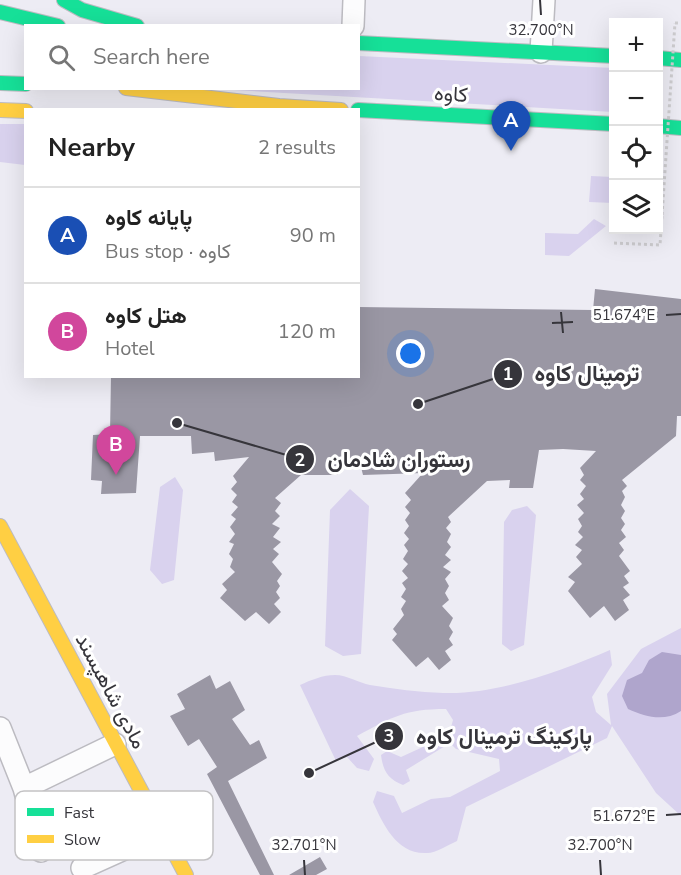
<!DOCTYPE html>
<meta charset="utf-8">
<style>
:root{--surface:#fff;--page:#f6f6f6;--text:#222;--muted:#767676;--line:#e0e0e0;--accent:#76757c}
body{margin:0;font-family:"Nunito Sans",Vazirmatn,sans-serif;background:var(--page);color:var(--text)}
.controls{position:absolute;right:18px;top:18px;display:grid;overflow:hidden;border-radius:0px;box-shadow:0 6px 24px #0002}
.controls button{width:54px;height:54px;display:grid;place-items:center;padding:0;border:0;border-bottom:2px solid var(--line);background:var(--surface);color:var(--text);font:30px sans-serif}
.you{position:absolute;left:411px;top:354px;width:21px;height:21px;margin:-15px;border:4px solid #fff;border-radius:50%;background:#1a73e8;box-shadow:0 0 0 9px #1a73e833}
.badge{display:grid;place-items:center;width:39px;height:39px;border-radius:50%;background:var(--accent);color:#fff;font-size:20px;font-weight:700}
.pin{position:absolute;translate:-50% -50px;filter:drop-shadow(0 2px 3px #0008)}
.pin::after{content:'';position:absolute;top:32px;width:21px;height:18px;background:inherit;clip-path:polygon(0 0,100% 0,50% 100%)}
.list{margin:0;padding:0;list-style:none}
h2{display:flex;justify-content:space-between;align-items:center;height:78px;margin:0;padding:0 24px;font-size:26px}
h2 small{font-size:20px;font-weight:400;color:var(--muted)}
.list li{display:grid;grid-template-columns:39px 1fr auto;gap:18px;align-items:center;box-sizing:border-box;height:96px;padding:0 24px;border-top:2px solid var(--line)}
.list b{display:block;font-size:22px;white-space:nowrap}
.list p{margin:0;font-size:20px;white-space:nowrap;color:var(--muted)}
.list em{font-size:20px;font-style:normal;color:var(--muted)}
.icon{flex:none;width:33px;height:33px;fill:none;stroke:currentColor;stroke-width:2;stroke-linecap:round;stroke-linejoin:round}
.map{position:relative;flex:none;width:681px;height:875px;overflow:hidden}
.search{position:absolute;background:var(--surface);box-shadow:0 6px 24px #0002;left:24px;top:24px;width:336px;height:66px;display:flex;align-items:center;gap:15px;box-sizing:border-box;padding:0 21px;border-radius:0px;color:var(--muted);font-size:22px}
.panel{position:absolute;background:var(--surface);box-shadow:0 6px 24px #0002;left:24px;top:108px;width:336px;height:270px;border-radius:0px}
.map>svg:first-child{display:block}
.green{fill:#d9d2ee}
.water{fill:#afa5cc}
.building{fill:#9a97a4}
.lines{fill:none;stroke-linecap:round;stroke-linejoin:round}
.street-casing{stroke:#bcbbc1;stroke-width:24}
.fast-casing{stroke:#bcbbc1;stroke-width:16}
.slow-casing{stroke:#bcbbc1;stroke-width:16}
.path{stroke:#cecdd0;stroke-width:3;stroke-dasharray:3 3;stroke-linecap:butt}
.street{stroke:#fcfcfd;stroke-width:21}
.fast{stroke:#16e098;stroke-width:14}
.slow{stroke:#ffcf43;stroke-width:14}
.path-bridge{stroke:#cecdd0;stroke-width:3;stroke-dasharray:3 3;stroke-linecap:butt}
.ticks{fill:none;stroke:#36353b;stroke-width:2}
.labels{text-anchor:middle;dominant-baseline:central;stroke-width:6;stroke-linejoin:round;paint-order:stroke}
.street-label{font-size:21px;fill:#36353b;stroke:#fff}
.key{fill:#fff;stroke:#c3c2c4;stroke-width:1.5}
.key-label{font-size:16px;fill:#36353b}
.ticks-label{font-size:15px;text-anchor:middle;fill:#36353b;stroke:#fff;stroke-width:6;stroke-linejoin:round;paint-order:stroke}
.leader{fill:none;stroke:#36353b;stroke-width:2}
.callout-dot{fill:#36353b;stroke:#fff;stroke-width:2}
.mark-label{font-size:18px;text-anchor:middle;font-weight:bold;fill:#fff}
.callout-label{font-size:22px;text-anchor:middle;font-weight:bold;fill:#36353b;stroke:#fff;stroke-width:6;stroke-linejoin:round;paint-order:stroke}
</style>
<div class="map">
<svg width="681" height="875" viewBox="0 0 681 875">
<rect width="100%" height="100%" fill="#edecf4"/>
<path class="green" d="M359 56 613 68V112L216 89 358 88Z
M0 124H25V165L0 162Z
M591 176 613 177V203L589 202Z
M594 219 606 226 569 256 545 255V233L578 234Z
M175 477 183 490 174 580 162 584 150 570 160 487Z
M350 489 369 506 361 654 343 656 325 646 330 510Z
M527 506 536 515 524 645 511 651 502 644 504 522 512 510Z
M681 628V816L656 793 612 726 607 738 466 807 457 841C448 845 436 853 427 853 397 855 383 824 373 802L377 791 394 796 402 813 431 799 450 797 500 771 499 759 456 749 450 743 406 770 410 781 403 785C388 779 383 771 381 755L387 751 401 757 449 735 453 720 446 709C405 709 392 717 357 736L374 759 369 771 357 768 347 757 336 761 300 685C311 680 323 675 335 675 347 675 359 683 370 685 394 689 419 692 443 693 497 695 561 671 610 650L612 665 592 697 596 712 611 725 607 694 641 649Z"/>
<path class="water" d="M662 652 681 655V711C664 722 646 717 628 709L622 696 627 680 642 673 649 660Z"/>
<path class="building" d="M595 289 681 299V416H677L676 436 622 480 627 486 622 491 625 497 621 505 625 511 621 518 625 524 621 530 626 537 619 543 624 550 619 556 630 571 624 576 629 583 623 587 630 595 623 600 629 610 615 621 604 606 590 618 568 591 575 582 568 577 582 564 576 557 582 550 575 545 583 537 578 532 582 526 578 519 584 513 577 505 584 499 580 494 586 486 580 480 584 475 580 468 596 451 563 449 539 450 533 488H509L510 480 487 481 448 517 451 522 446 528 451 534 447 542 451 547 445 555 451 560 443 567 451 572 445 579 449 586 445 593 449 600 442 606 453 618 449 626 453 632 449 639 453 645 445 651 451 660 439 670 428 657 416 667 392 640 397 634 393 629 404 615 401 609 406 601 401 597 406 589 402 583 408 578 402 571 408 564 403 559 408 551 404 545 409 539 404 533 409 526 405 520 410 513 405 507 411 500 405 493 423 473 363 475 361 467 340 468 338 475H301L275 498 281 503 275 511 280 516 272 524 280 528 273 537 281 542 273 549 279 554 272 562 282 574 277 581 280 586 276 592 280 598 274 604 281 612 269 624 256 612 245 621 220 598 227 590 222 584 235 572 230 567 233 559 229 554 234 544 229 542 235 534 230 527 236 519 231 515 238 507 232 502 237 495 231 489 237 482 233 476 249 457 215 461 214 452 192 454 191 436H140L136 493 101 494 102 481 91 480 93 435 110 434 111 376H358V307L593 310Z
M210 675 216 689 230 681 245 710 232 719 250 745 259 740 267 758 228 781 274 875H260L207 774 217 767 199 739 188 746 170 716 185 709 177 694Z
M320 857 327 869 316 875H289Z"/>
<g class="lines">
<g class="street-casing">
<path id="street" d="M353 26 354 0
M541 52 544 0
M0 728 24 788 41 851
M24 788 115 744
M82 868 162 832"/>
</g>
<g class="fast-casing">
<path id="fast" d="M64 0 82 10 137 26
M0 12 58 26
M358 43 614 56
M658 58 681 60
M0 83 26 84
M358 110 614 124
M658 126 681 128"/>
</g>
<g class="slow-casing">
<path id="slow" d="M126 88 279 106 341 110
M0 110 26 111
M0 526 186 875"/>
</g>
<path class="path" d="M675 23H681
M614 243 660 245 662 215"/>
<use href="#street" class="street"/>
<use href="#fast" class="fast"/>
<use href="#slow" class="slow"/>
<path class="path-bridge" d="M662 215 675 23"/>
</g>
<path class="ticks" d="M540 0 541 15M561 312 563 333M666 315 681 314M552 323 573 322M666 815 681 814M304 860 305 875M600 860 601 875"/>
<g class="labels">
<g class="street-label">
<text transform="translate(451 94) rotate(3)">کاوه</text>
<text transform="translate(111 691) rotate(62)">مادی شاهپسند</text>
</g>
</g>
<rect x="15" y="791" width="198" height="69" rx="9" class="key"/>
<rect x="27" y="808" width="27" height="8" fill="#16e098"/>
<rect x="27" y="835" width="27" height="8" fill="#ffcf43"/>
<g class="key-label">
<text x="64" y="818">Fast</text>
<text x="64" y="845">Slow</text>
</g>
<g class="ticks-label">
<text x="541" y="35">32.700°N</text>
<text x="624" y="320">51.674°E</text>
<text x="624" y="821">51.672°E</text>
<text x="304" y="850">32.701°N</text>
<text x="600" y="850">32.700°N</text>
</g>
<path class="leader" d="M418 404L508 374M177 423L300 459M309 773L389 736"/>
<g class="callout-dot">
<circle cx="418" cy="404" r="6"/>
<circle cx="177" cy="423" r="6"/>
<circle cx="309" cy="773" r="6"/>
<circle cx="508" cy="374" r="15"/>
<circle cx="300" cy="459" r="15"/>
<circle cx="389" cy="736" r="15"/>
</g>
<g class="mark-label">
<text x="508" y="380">1</text>
<text x="300" y="466">2</text>
<text x="389" y="742">3</text>
</g>
<g class="callout-label">
<text x="587" y="381">ترمینال کاوه</text>
<text x="399" y="467">رستوران شادمان</text>
<text x="504" y="744">پارکینگ ترمینال کاوه</text>
</g>
</svg>
<div class="controls">
<button>+</button>
<button>−</button>
<button><svg class="icon" aria-label="locate" viewBox="0 0 24 24"><circle cx="12" cy="12" r="6"/><path d="M12 2v4M12 18v4M2 12h4M18 12h4"/></svg></button>
<button><svg class="icon" aria-label="layers" viewBox="0 0 24 24"><path d="M12 4l9 5-9 5-9-5zM3 14l9 5 9-5"/></svg></button>
</div>
<div class="you"></div>
<div class="pin badge" style="left:511px;top:151px;background:#1a4fb4">A</div>
<div class="pin badge" style="left:116px;top:475px;background:#d1479c">B</div>
<div class="search"><svg class="icon" aria-label="search" viewBox="0 0 24 24"><circle cx="10" cy="10" r="6"/><path d="M15 15l6 6"/></svg>Search here</div>
<section class="panel">
<h2>Nearby<small>2 results</small></h2>
<ul class="list">
<li><span class="badge" style="background:#1a4fb4">A</span><div><b>پایانه کاوه</b><p>Bus stop · کاوه</p></div><em>90 m</em></li>
<li><span class="badge" style="background:#d1479c">B</span><div><b>هتل کاوه</b><p>Hotel</p></div><em>120 m</em></li>
</ul>
</section>
</div>
